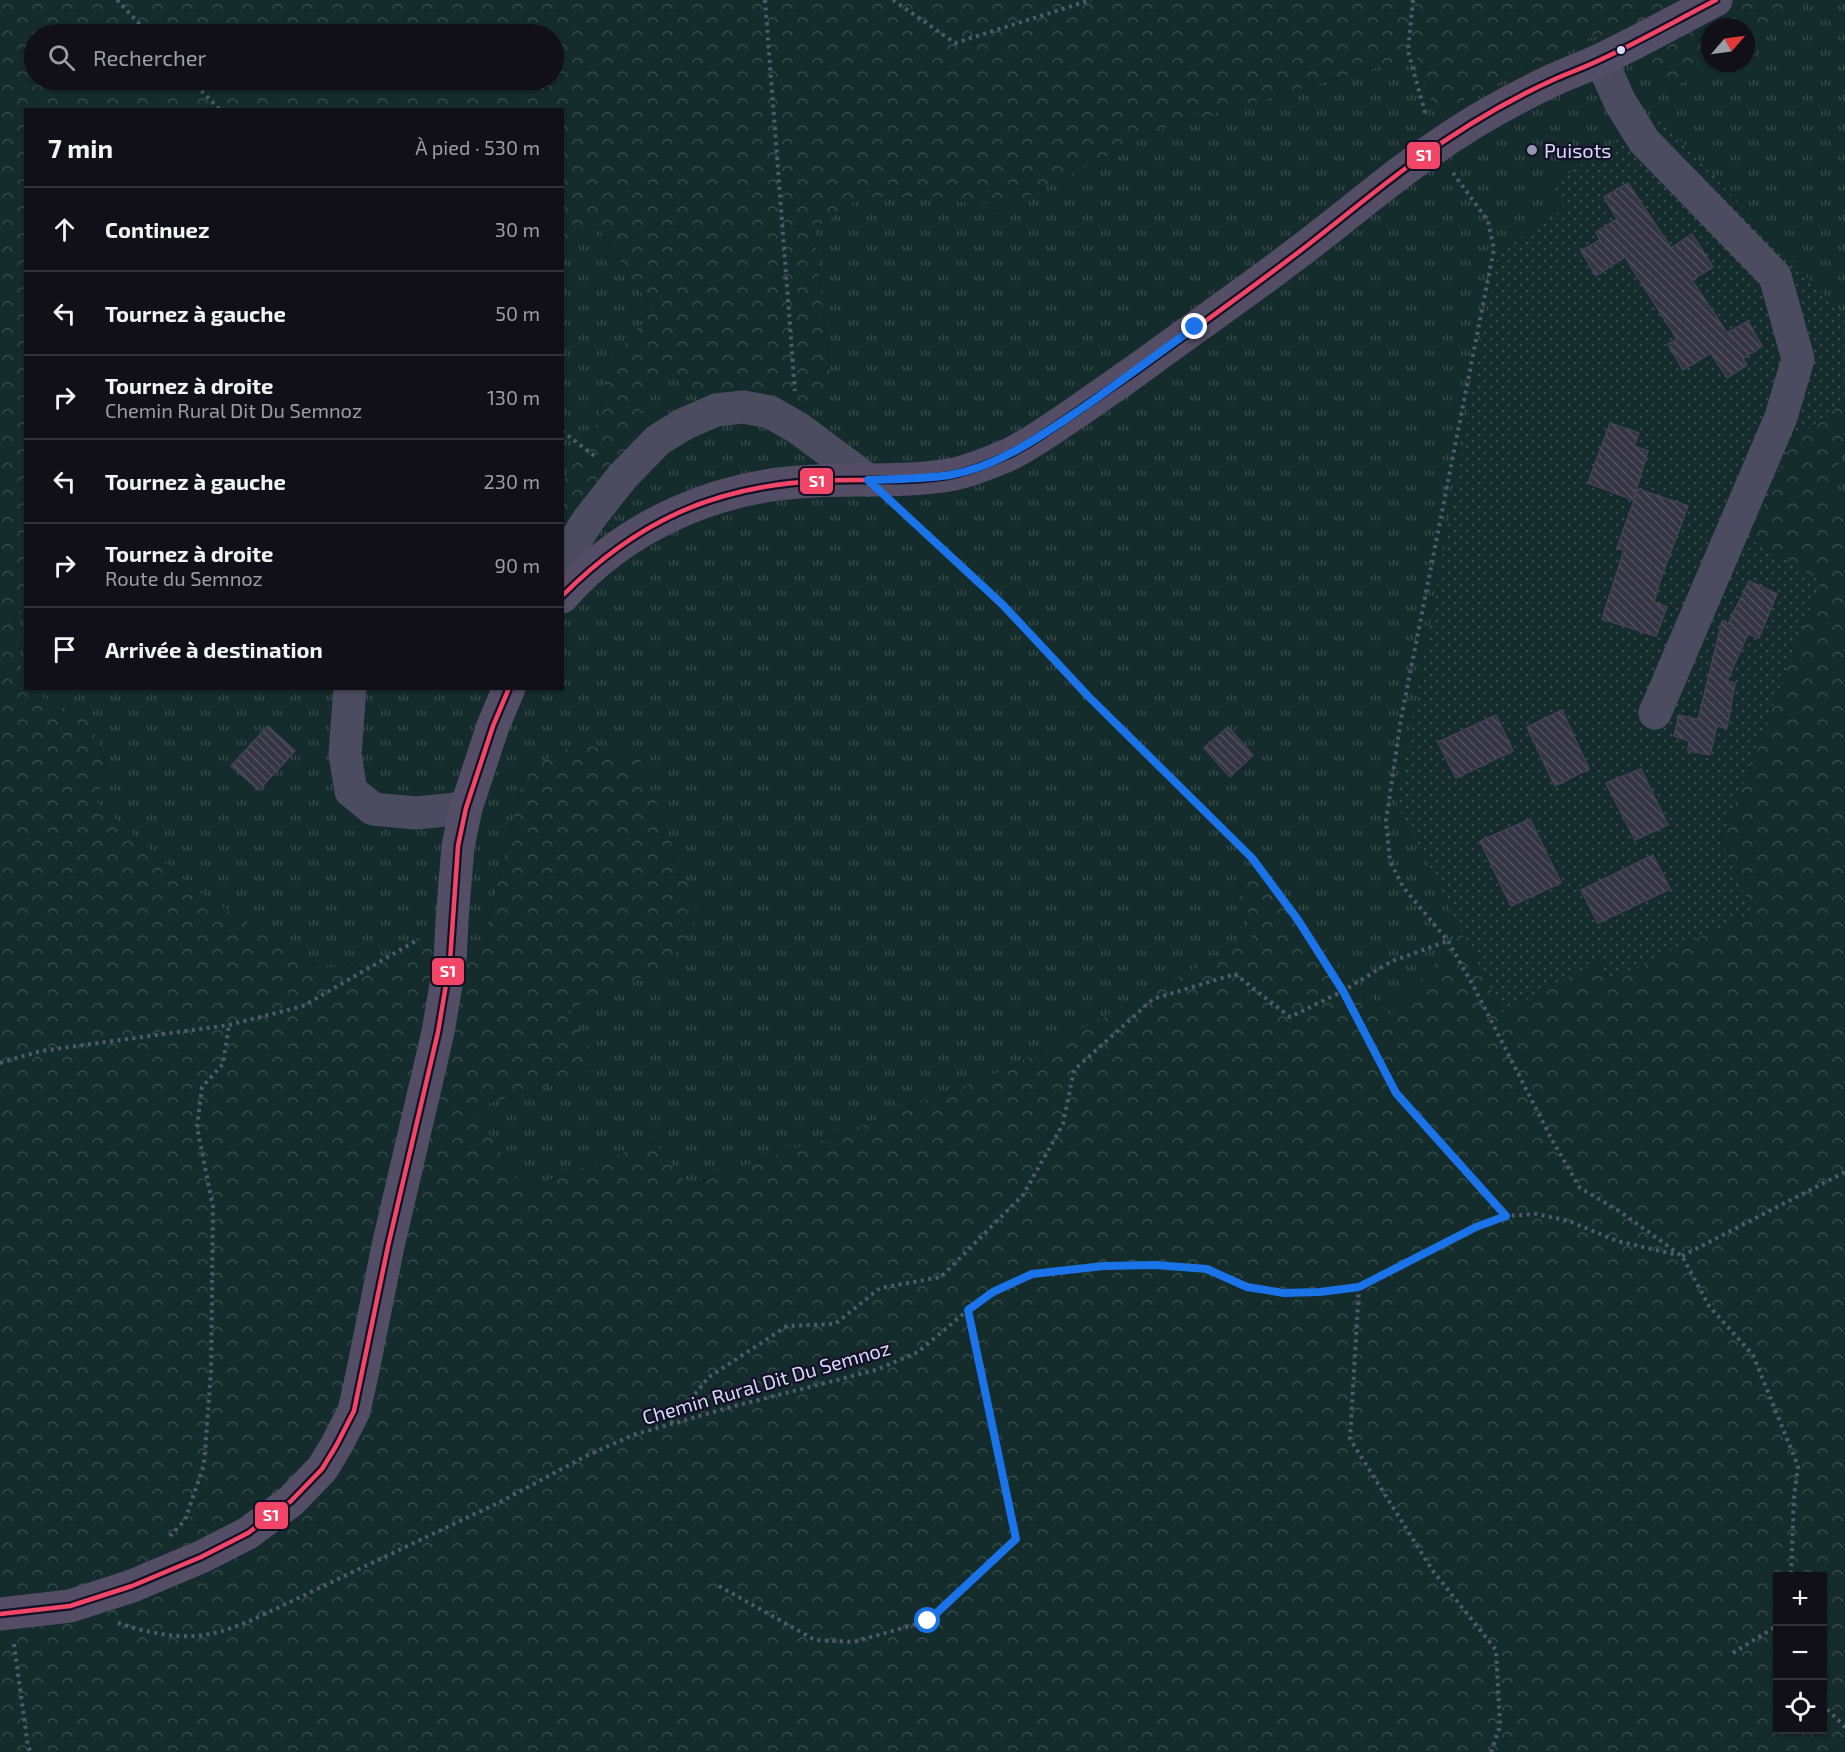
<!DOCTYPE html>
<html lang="fr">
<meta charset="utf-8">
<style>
:root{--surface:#111019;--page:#1e1e26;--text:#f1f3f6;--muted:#9c9da2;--line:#303038}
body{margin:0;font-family:"Exo 2",sans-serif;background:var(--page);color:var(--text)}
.controls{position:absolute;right:18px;bottom:18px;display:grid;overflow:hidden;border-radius:0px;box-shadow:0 2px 4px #0004}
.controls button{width:54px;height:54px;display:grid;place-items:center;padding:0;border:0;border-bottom:2px solid var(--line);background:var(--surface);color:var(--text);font:30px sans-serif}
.compass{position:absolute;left:1701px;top:18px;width:54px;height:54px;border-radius:50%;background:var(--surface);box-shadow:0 2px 4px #0004;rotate:62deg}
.stop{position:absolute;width:18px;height:18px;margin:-14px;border:4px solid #1a73e8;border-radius:50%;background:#fff}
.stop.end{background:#1a73e8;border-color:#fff;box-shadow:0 2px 6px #0008}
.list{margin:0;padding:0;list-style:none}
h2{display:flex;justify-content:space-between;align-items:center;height:78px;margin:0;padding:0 24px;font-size:26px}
h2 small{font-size:20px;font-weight:400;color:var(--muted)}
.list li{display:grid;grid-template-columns:39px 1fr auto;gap:18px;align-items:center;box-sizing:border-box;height:84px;padding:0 24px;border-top:2px solid var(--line)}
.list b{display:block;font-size:22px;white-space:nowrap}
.list p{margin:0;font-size:20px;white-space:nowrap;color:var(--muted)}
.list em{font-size:20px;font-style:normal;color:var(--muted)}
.icon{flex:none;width:33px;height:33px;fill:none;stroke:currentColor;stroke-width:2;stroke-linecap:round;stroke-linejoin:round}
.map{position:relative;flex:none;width:1845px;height:1752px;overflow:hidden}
.search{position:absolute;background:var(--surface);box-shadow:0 2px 4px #0004;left:24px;top:24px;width:540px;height:66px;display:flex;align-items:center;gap:15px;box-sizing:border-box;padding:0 21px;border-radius:33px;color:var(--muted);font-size:22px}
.panel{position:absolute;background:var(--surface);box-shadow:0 2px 4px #0004;left:24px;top:108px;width:540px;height:582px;border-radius:0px}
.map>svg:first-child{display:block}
.grass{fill:url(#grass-tufts)}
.forest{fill:url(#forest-crowns);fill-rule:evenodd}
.park{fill:url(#park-dots)}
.building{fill:url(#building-back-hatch);stroke:#434154;stroke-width:1.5}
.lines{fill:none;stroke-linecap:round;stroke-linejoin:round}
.path{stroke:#4d5c68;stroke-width:4;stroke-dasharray:3 4.5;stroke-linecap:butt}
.minor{stroke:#4c4c61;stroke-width:33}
.major{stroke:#534d66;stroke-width:33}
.bus-1-casing{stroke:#131126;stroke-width:9}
.bus-1{stroke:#f34667;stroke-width:4.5}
.route{stroke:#1a73e8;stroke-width:8}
.bus-dot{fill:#dad8fd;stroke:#131126;stroke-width:2}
.poi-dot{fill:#9694b0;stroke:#131126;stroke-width:2}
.labels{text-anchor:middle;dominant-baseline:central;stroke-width:4.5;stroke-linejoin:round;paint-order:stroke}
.poi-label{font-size:20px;fill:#dad8fd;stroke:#131126;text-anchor:start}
.street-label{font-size:20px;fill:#dad8fd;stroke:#131126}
.line-badge{stroke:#131126;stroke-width:2}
.badge-label{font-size:16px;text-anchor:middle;font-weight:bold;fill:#fff}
</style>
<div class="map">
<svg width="1845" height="1752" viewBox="0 0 1845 1752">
<defs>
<pattern id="grass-tufts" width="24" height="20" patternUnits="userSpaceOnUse" patternTransform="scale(1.5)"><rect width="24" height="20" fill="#142c2b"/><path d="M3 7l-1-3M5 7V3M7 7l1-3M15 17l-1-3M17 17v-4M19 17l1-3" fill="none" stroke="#364a4b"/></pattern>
<pattern id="forest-crowns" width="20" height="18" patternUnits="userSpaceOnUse" patternTransform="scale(1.5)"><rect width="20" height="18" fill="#142c2b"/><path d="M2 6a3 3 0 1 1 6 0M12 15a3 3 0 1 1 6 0" fill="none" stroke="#364a4b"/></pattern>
<pattern id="park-dots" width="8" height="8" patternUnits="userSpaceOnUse" patternTransform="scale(1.5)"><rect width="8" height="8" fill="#142c2b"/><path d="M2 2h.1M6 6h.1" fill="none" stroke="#364a4b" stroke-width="1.8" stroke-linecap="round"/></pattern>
<pattern id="building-back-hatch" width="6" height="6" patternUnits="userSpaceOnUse" patternTransform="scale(1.5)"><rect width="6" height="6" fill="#353443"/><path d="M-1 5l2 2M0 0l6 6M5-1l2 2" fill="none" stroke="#52515f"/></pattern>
</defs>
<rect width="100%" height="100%" fill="#171621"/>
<path class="grass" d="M1814 0H1845V423L1840 405 1792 442 1821 581 1721 840 1752 912 1503 1012 1462 934 1389 1016 1298 920 1264 869 1236 888 1252 938 1005 1070 869 1123 687 1186 653 1141 523 1190 473 1108 601 1068 567 1010 669 966 525 770 483 942 421 935 377 967H315L196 890 96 802 105 759 89 719 25 689 14 617 25 609 26 688H562L563 519 575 531 632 392 672 370 722 418 830 373 814 229 863 197H945L998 211 1161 129 1417 56 1436 114 1589 38 1628 31 1671 89 1713 63H1746V42Z
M597 226 653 310 611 361 596 427 563 483V251Z
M1845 449V501L1828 493Z"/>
<path class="forest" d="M0 0H1814L1746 42V27H1710V63H1713L1671 89 1628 31 1589 38 1436 114 1416 56 1161 129 998 211 945 197H863L814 229 830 373 821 409 786 410 722 419 672 370 632 392 644 421 576 531 563 519V483L596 427 611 361 653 310 598 227 563 251 562 110H26V609L14 617 25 689 89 719 105 759 97 803 196 890 315 967H377L421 935 483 942 525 770 579 743 640 760 699 916 669 966 567 1010 601 1068 474 1108 523 1190 654 1141 688 1186 869 1123 1005 1070 1252 938 1236 888 1264 868 1298 920 1389 1016 1462 933 1503 1012 1599 961 1609 979 1752 912 1721 840 1821 581 1748 539 1792 442 1840 404 1845 423V449L1828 493 1845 501V1752H0ZM34 34H554V80H34ZM1778 1576H1822V1730H1778Z"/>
<path class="park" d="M1658 116 1845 318V400L1792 442 1749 539 1821 581 1721 840 1752 912 1610 980 1599 961 1503 1012 1397 804 1498 254 1564 208 1549 187 1629 132Z"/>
<path class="building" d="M1628 183 1671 248 1692 234 1713 267 1692 280 1727 333 1748 321 1762 346 1743 359 1747 365 1727 378 1711 353 1683 370 1668 344 1677 339 1625 257 1596 276 1581 251 1600 240 1596 232 1617 219 1604 197Z
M1610 423 1639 433 1634 446 1648 451 1633 500 1588 483Z
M1638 489 1688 506 1660 581 1654 602 1667 607 1656 636 1602 619 1624 550 1617 548Z
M1749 581 1777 594 1759 638 1748 634 1727 681 1735 683 1727 728 1717 726 1710 755 1688 751 1689 741 1674 736 1679 715 1698 720 1722 621 1728 624Z
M1562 710 1589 769 1555 786 1527 727Z
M1496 715 1513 751 1456 778 1438 742Z
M268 726 295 751 259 790 231 766Z
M1228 727 1253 755 1230 777 1204 748Z
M1641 769 1668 825 1635 840 1606 783Z
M1530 819 1561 883 1511 906 1480 841Z
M1653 855 1670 889 1598 923 1581 890Z"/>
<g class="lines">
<path class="path" d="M117 0 149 34
M765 0 795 391
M893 0 955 43 1091 0
M1413 0 1408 51 1426 116
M191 80 220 110
M1453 173 1488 221 1494 249 1401 719 1386 821 1390 861 1403 887 1448 941 1475 989 1552 1140 1580 1188 1619 1211 1682 1256 1709 1306 1753 1355 1798 1466 1794 1497 1791 1576
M562 431 597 458
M901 511 1002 604 1088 696 1252 858 1298 920 1343 991 1396 1093 1506 1216
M0 1063 41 1051 229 1025 303 1006 419 939
M1682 1256 1845 1172
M1359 1287 1350 1439 1433 1571 1496 1650 1500 1726 1491 1752
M671 1423 709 1377 787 1326 835 1324 880 1288 941 1277 1023 1195 1063 1124 1074 1070 1153 999 1235 974 1290 1017 1343 991 1392 961 1448 941
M170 1536 185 1520 204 1465 211 1371 213 1207 197 1127 202 1087 223 1064 229 1025
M719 1586 815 1640 853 1642 928 1621 1016 1539 968 1311
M118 1623C149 1633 182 1641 214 1633 226 1631 238 1625 250 1621L502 1501 584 1457 633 1435 727 1408 876 1370 918 1352 968 1310 993 1292 1032 1273 1104 1266 1155 1265 1207 1269 1247 1287 1284 1294 1320 1292 1359 1287 1476 1227 1506 1216 1536 1214 1569 1221 1617 1241 1678 1255
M14 1644 28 1747 31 1752
M1733 1653 1778 1625
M1822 1704 1845 1727"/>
<path class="minor" d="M1601 60 1620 102 1644 141 1775 276 1798 359 1781 417 1655 713
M562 561 589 519 622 477 658 440 684 424 716 410 743 407 770 412 798 428 868 480
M350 688 345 754 351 791 373 809 416 813 466 808"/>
<path class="major" d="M562 597C626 524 720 484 816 481 860 479 905 482 949 475 968 472 988 463 1006 456 1028 446 1048 431 1068 418 1094 400 1120 382 1145 364 1202 322 1261 282 1317 238 1356 208 1393 176 1433 149 1471 122 1513 99 1555 79 1571 72 1588 66 1604 58 1642 40 1679 19 1716 0
M0 1614 70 1606 132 1586 201 1557 248 1533 291 1501 322 1469 336 1446 354 1411 363 1370 388 1246 438 1032 450 961 452 920 458 846 466 808 493 726 509 688"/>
<g class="bus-1-casing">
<path id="bus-1" d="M562 596C636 522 712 487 816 481 862 478 910 484 956 474 973 470 990 463 1006 456 1024 448 1041 436 1057 425 1081 409 1105 392 1129 376 1185 336 1241 296 1296 254 1337 223 1375 190 1417 160 1460 129 1506 101 1555 79 1571 72 1588 66 1604 58 1642 40 1679 19 1716 0
M0 1614 70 1606 132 1586 201 1557 248 1533 291 1501 322 1469 336 1446 354 1411 388 1246 438 1032 450 961 458 846 466 808 493 726 509 688"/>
</g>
<use href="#bus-1" class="bus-1"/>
</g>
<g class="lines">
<path class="route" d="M928 1621 1016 1539 968 1310 993 1292 1032 1274 1104 1266 1155 1265 1207 1269 1247 1287 1284 1293 1320 1292 1359 1287 1476 1227 1506 1216 1396 1093 1343 991 1298 920 1252 858 1088 696 1002 604 868 480C894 479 923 479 950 475 1000 466 1042 435 1084 407 1121 381 1158 354 1195 327"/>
</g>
<circle class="bus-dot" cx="1621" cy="50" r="5"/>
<circle class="poi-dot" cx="1532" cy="150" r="6"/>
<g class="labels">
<g class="poi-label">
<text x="1544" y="150">Puisots</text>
</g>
<g class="street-label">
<text transform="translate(766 1382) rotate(-16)">Chemin Rural Dit Du Semnoz</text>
</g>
</g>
<g class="line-badge">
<rect x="1406" y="141" width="35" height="29" rx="6" fill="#f34667"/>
<rect x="799" y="467" width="35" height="28" rx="6" fill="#f34667"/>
<rect x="431" y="957" width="34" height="29" rx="6" fill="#f34667"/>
<rect x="254" y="1501" width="35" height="29" rx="6" fill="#f34667"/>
</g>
<g class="badge-label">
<text x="1424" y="161">S1</text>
<text x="817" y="487">S1</text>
<text x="448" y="977">S1</text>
<text x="271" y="1521">S1</text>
</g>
</svg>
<div class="controls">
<button>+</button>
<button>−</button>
<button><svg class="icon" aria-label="locate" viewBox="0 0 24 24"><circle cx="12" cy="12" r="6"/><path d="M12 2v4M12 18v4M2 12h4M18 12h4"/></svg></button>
</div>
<svg class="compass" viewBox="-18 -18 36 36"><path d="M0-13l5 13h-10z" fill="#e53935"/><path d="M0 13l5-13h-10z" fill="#9c9da2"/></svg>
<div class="stop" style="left:928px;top:1621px"></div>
<div class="stop end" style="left:1195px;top:327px"></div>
<div class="search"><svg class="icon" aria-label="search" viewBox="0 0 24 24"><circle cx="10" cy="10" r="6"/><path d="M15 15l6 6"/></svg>Rechercher</div>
<section class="panel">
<h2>7 min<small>À pied · 530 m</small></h2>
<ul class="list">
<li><svg class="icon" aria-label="ahead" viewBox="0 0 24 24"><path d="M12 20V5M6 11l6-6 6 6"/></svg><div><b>Continuez</b></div><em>30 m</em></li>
<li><svg class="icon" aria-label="left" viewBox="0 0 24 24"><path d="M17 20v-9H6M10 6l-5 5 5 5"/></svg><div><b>Tournez à gauche</b></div><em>50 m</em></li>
<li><svg class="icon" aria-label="right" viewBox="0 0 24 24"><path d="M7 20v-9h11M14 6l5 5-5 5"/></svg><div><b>Tournez à droite</b><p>Chemin Rural Dit Du Semnoz</p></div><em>130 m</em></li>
<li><svg class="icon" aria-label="left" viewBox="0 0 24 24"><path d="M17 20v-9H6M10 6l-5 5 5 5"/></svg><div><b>Tournez à gauche</b></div><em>230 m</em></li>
<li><svg class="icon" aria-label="right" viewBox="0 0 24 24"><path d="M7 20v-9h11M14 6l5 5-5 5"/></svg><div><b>Tournez à droite</b><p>Route du Semnoz</p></div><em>90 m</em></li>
<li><svg class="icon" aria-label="arrive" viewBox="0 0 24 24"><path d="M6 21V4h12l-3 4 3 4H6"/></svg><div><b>Arrivée à destination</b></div></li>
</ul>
</section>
</div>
